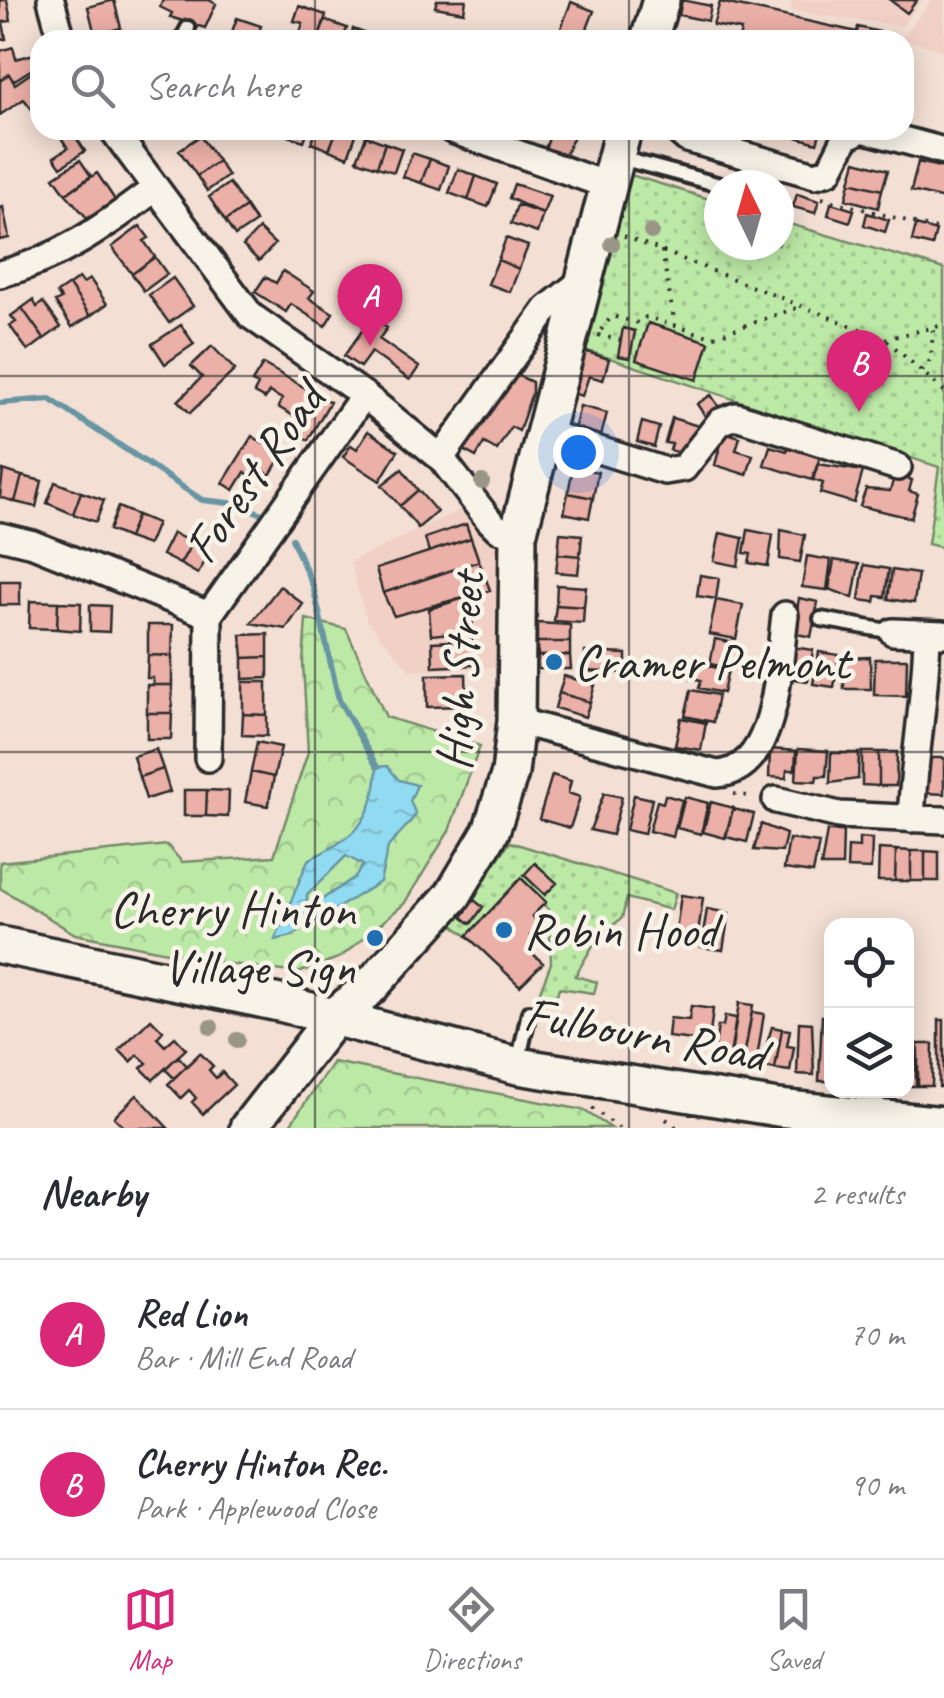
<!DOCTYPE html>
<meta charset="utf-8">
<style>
:root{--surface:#fff;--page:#f2f2f3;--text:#2b2b33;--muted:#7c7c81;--line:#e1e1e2;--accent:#db2777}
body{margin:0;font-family:Caveat,sans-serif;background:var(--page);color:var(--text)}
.controls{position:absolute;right:30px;bottom:30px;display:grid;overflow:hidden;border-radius:20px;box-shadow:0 5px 25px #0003}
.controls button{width:90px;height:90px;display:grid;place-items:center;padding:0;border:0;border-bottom:2px solid var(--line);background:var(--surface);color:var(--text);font:50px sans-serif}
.compass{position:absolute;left:704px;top:170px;width:90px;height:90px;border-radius:50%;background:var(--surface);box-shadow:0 5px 25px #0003;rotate:355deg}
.you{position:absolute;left:578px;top:452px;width:35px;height:35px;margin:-25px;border:8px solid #fff;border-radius:50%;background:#1a73e8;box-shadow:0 0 0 15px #1a73e833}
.badge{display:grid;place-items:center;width:65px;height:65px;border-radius:50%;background:var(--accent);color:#fff;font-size:32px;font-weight:700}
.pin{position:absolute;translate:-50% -82px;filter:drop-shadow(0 2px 5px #0008)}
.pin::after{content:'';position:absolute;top:52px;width:35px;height:30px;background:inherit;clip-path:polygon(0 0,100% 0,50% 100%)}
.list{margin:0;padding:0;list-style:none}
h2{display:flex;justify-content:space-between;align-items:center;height:130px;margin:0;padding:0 40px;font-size:42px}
h2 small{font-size:32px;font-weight:400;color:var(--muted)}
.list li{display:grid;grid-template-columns:65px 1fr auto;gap:30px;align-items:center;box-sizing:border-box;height:150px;padding:0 40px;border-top:2px solid var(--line)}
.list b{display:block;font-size:38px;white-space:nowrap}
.list p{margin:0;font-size:32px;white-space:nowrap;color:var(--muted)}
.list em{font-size:32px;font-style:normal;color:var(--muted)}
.icon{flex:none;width:55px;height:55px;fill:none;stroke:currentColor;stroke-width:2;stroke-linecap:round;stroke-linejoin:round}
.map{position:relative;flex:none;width:944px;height:1128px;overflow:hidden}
.search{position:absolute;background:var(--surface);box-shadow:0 5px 25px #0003;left:30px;right:30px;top:30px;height:110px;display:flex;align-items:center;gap:25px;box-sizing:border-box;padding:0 35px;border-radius:30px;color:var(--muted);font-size:38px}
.sheet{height:430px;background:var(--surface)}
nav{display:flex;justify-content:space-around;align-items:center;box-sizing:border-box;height:140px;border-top:2px solid var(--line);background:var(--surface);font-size:28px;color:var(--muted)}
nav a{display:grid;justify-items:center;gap:5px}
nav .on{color:var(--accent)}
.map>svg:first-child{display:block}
.built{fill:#f1d1c6}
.green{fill:url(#green-dots);stroke:#748a69;stroke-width:2.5}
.forest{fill:url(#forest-crowns);stroke:#748a69;stroke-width:2.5}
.water{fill:url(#water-ripples);stroke:#6895a2;stroke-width:2.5;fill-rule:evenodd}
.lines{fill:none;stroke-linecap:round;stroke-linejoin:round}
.stream{stroke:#6895a2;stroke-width:6}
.building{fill:#ebb0a7;stroke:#2b2b2b;stroke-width:2.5}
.lane-casing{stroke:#2b2b2b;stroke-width:20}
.street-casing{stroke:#2b2b2b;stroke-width:32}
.secondary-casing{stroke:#2b2b2b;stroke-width:42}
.path{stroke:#2b2b2b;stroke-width:4;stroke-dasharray:2.5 8;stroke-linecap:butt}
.lane{stroke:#f7f3e8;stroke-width:12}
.street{stroke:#f7f3e8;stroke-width:25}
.secondary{stroke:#f7f3e8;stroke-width:35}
.tree{fill:#999688}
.grid{fill:none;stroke:#2b2b2b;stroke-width:2.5;stroke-opacity:0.55}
.poi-dot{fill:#1f6fb2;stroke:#f7f3e8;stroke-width:4}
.labels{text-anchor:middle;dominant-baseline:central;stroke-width:9;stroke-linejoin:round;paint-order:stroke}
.street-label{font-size:50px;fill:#2b2b2b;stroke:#f7f3e8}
.poi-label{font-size:50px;fill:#2b2b2b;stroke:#f7f3e8;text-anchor:start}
</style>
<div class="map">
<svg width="944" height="1128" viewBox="0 0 944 1128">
<defs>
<pattern id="green-dots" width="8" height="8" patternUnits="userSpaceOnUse" patternTransform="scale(2.5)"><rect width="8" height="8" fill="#bde9a7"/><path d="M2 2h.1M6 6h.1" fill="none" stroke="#a3c890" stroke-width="1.8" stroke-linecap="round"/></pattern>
<pattern id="forest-crowns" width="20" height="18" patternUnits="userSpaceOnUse" patternTransform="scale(2.5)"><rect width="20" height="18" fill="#bde9a7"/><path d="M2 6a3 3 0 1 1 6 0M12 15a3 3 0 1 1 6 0" fill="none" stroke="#a3c890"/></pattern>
<pattern id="water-ripples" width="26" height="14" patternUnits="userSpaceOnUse" patternTransform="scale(2.5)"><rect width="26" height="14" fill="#91dbf2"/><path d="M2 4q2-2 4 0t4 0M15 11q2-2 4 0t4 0" fill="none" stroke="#7dbcd0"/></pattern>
</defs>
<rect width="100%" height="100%" fill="#f3dfd4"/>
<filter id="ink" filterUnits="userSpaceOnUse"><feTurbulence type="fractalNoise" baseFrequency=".01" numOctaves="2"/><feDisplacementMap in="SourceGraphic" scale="20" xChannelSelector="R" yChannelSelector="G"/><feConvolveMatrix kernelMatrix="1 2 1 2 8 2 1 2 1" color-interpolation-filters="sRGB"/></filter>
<g filter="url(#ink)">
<path class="built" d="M792 0H922L902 26 790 11Z
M932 0H944V51L902 38Z
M459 510 497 543V667L410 671 367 621 350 562Z"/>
<path class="green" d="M631 175 719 202V245H779V221L944 269V548L928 544 939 467 582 349Z
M510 842 676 893 671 910 627 898 622 918 598 937 575 976 597 982 594 993 559 988 554 1004 536 1002 551 963 549 910 521 879 467 936 452 924Z"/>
<path class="forest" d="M306 619 346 629 386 717 480 746 449 831 404 904 341 957 298 973 223 963 75 934 0 888V862L167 845 182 862 274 856 308 752 303 663Z
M333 1062 583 1110 611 1128H288Z"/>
<path class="water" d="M387 766 399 780 417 785 410 801 416 815 388 847 380 882 292 936 275 940 308 860C354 837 375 822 377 767ZM346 856 363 865 355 877 315 904 307 905V895Z"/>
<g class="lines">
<path class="stream" d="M0 403 50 399 202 500 238 504 267 516
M292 539 313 586 339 700 377 767"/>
</g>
<path class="building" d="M0 0H7L11 21 3 22 6 39 0 40Z
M114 0 121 28 95 35 88 7Z
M163 0H209L216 4 205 28 170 17 172 13 160 7Z
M437 0H466L464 12 435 7Z
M682 0 711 6 708 21 679 15Z
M890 0H917L907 13Z
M571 2 594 11 583 39 560 31Z
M720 2 857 32 858 27 897 36 896 40H739L741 30 713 25Z
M299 6 326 15 318 40 299 36 303 23 294 21Z
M237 18 261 26 256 40H229Z
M325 20 347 28 343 40H318Z
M353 29 372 36 370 40H350Z
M13 47 16 59 38 53 40 64 13 81 9 74 0 81V51Z
M34 71 40 80V107L34 112 24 99 0 115V81L9 74 15 84Z
M61 130H71L85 151 61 167 54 157 68 148 57 132Z
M287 130H308L304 141 285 135Z
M316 130H337L329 150 311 143Z
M337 130 357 132 348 157 329 150Z
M552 130H577L565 155 545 149Z
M701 130H738L734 142Z
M791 130H821L817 143 789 135Z
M200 136 218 161 197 176 179 150Z
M366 136 385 143 377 167 357 160Z
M385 143 402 149 394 172 377 167Z
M412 153 430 159 421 183 403 177Z
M430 159 449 166 441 190 421 183Z
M80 160 91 176 66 194 54 177Z
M218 161 228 176 207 191 197 176Z
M856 161 888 170 882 190 850 182Z
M918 162 944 168V199L911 191Z
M458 169 476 176 468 200 449 193Z
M97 173 115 200 88 219 66 194Z
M476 176 497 184 488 207 468 200Z
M850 182 882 190 878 208 846 199Z
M229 183 246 207 225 221 209 197Z
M514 184 550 196 543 214 509 198Z
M797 194 819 201 815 213 793 207Z
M831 203 854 210 850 222 828 215Z
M517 205 543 214 537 233 511 224Z
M3 207 9 238 0 240V208Z
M246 207 256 222 235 236 225 221Z
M867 213 889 220 885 232 864 225Z
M916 225 936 231 932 246 912 241Z
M140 226 149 238 144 241 155 257 132 274 112 247Z
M259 229 275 244 259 261 243 246Z
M506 238 528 246 519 269 498 260Z
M155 257 167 274 144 291 132 274Z
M498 260 519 269 510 292 488 284Z
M283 271 314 291 309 298 333 313 325 326 291 304 286 312 255 292 265 277 276 283Z
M79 278 83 283 90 279 107 304 90 316 69 285Z
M173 278 193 306 169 323 149 295Z
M69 285 90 316 72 327 55 302 61 299 57 293Z
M33 300 37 307 43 302 61 327 44 339 22 308Z
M22 308 44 339 28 351 10 326 16 322 11 316Z
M372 317 387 328 379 339 419 367 410 380 371 352 360 367 344 356Z
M648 323 709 342 697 380 636 360Z
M181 325 194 344 165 364 152 344Z
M623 328 635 331 630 358 618 356Z
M212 346 235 370 190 413 178 401 202 377 191 366Z
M581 350 609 359 603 380 589 376 582 396 568 392Z
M263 364 330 402 308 440 290 429 297 418 278 407 282 399 269 392 265 399 254 393 258 385 252 382Z
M517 375 532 382V393L519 431 511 427 497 450 484 443 476 457 462 449Z
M711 395 721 410 707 419 697 404Z
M580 406 607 413 599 444 572 438Z
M672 418 705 428 686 455 670 450 672 444 665 443Z
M642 422 659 427 654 447 637 442Z
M368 431 398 451 380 481 343 457 351 445 357 449Z
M724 432 740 437 736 450 753 455 747 475 715 465Z
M252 436 282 455 270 475 262 470 256 479 245 472 234 490 223 483Z
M791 441 805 446 803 452 820 457 812 480 764 465 770 446 787 451Z
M818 464 863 471 854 503 820 493 823 483 813 480Z
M573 467 598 472 593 498 568 493Z
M402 469 418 490 400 506 382 485Z
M3 470 22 476 15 502 0 497Z
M895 474 912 480 909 491 918 494 911 518 860 506 866 489 890 491Z
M22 476 42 481 36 507 15 502Z
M55 482 81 492 73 514 47 503Z
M418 490 437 512 418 528 400 506Z
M81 492 104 500 96 522 73 514Z
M568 493 593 498 589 518 564 513Z
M118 507 137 515 128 538 109 530Z
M137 515 157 523 148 545 128 538Z
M466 524 471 538 429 552 425 538Z
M748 530 773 535 768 566 749 563 751 554 744 553Z
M781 530 805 535 800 562 780 559Z
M173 533 192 543 180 564 162 555Z
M560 533 582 535 580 556 558 554Z
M720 533 743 538 738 566 714 561Z
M471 538 479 561 383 593 376 569Z
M192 543 210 552 198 574 180 564Z
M558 554 580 556 578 574 556 572Z
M807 556 831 560 827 590 802 587Z
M834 560 859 564 853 598 829 589Z
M479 561 490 590 394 616 383 593Z
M864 565 889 569 885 597 876 596 875 602 859 600Z
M892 570 918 574 914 603 888 599Z
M700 575 719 578 716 599 697 596Z
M0 581H20V605H0Z
M557 585 586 587 584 607 556 605Z
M280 586 303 604 286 629 251 623Z
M471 596 473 631 431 635 429 609Z
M799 598 818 602 811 637 793 633Z
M716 600 743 605 736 639 709 634Z
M30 601 58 602 57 629 29 628Z
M58 602 81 603 80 631 57 629Z
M90 605 110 606 109 632 90 631Z
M556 605 584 607 583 623 554 621Z
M537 623 570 625V642H537Z
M148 625H173L172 656 148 655Z
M268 634V657L243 658 241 635Z
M715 639 740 644 735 669 710 664Z
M472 640 473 665 433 667 432 642Z
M537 642H570V655L538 656Z
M792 647 813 650 808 681 787 678Z
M585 652 626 654V673L585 671Z
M819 652 839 655 834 687 813 684Z
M148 655 172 656V685H153V678H147Z
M570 655 571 669H537L538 656Z
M268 657V678L243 679V658Z
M870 657 871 689H844L843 658Z
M875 659H907L906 696 874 695Z
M693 663 728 670 723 693 699 688 701 680 690 678Z
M466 674 467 706 427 707V675Z
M564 676 595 685 590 702 559 693Z
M243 682H267V715L243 714Z
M147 685H172V713H147Z
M691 690 718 695 713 722 685 716Z
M559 693 590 702 585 717 555 708Z
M147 713H172L171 739H147Z
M243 714 267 715V736L242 735Z
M681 718 706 723 701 750 675 746Z
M257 742 281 747 274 777 251 772Z
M156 749 163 769 139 777 133 756Z
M770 749 796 751 795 770H787L786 778 769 777Z
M798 749 828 751 826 776H817L816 781 796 780Z
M862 752H879V786L862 785Z
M879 752H897L896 786H879Z
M831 753H859L858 779 830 783Z
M928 758H944V794L927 793Z
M163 769 170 792 146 799 139 777Z
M251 772 274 777 268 806 245 802Z
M552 775 571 781 568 793 580 797 570 828 539 819Z
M184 790H207L206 816H184Z
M207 790 229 791 228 817 206 816Z
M604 793 622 797 612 835 590 830Z
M634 795 652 799 644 834 626 830Z
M665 795 682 800 673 837 649 831 657 801 663 803Z
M685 797 708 803 701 834 677 828Z
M711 802 733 808 725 838 703 832Z
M733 809 754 814 747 842 726 837Z
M761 824 786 834 782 852 754 850Z
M827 831H843L842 866H821Z
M859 838 872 839 871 869 847 868 848 847 859 848Z
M789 839 819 843 813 873 784 869Z
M879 849 896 850 895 881H878Z
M896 850 911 851V881H895Z
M911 851H925V881H911Z
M925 851 939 852V881H925Z
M535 863 557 883 545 895 524 875Z
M521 878 546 902 532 916 541 924 530 936 538 944 531 952 543 963 520 986 467 936Z
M681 895 703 898 698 934 676 931Z
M474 900 483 907 471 924 462 917Z
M707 909 729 913 723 950 701 947Z
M739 1003 753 1005 743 1063 730 1061Z
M691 1006 713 1009 709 1042 668 1037 670 1018 689 1020Z
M752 1012 764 1014 756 1065 743 1063Z
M725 1016 736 1018 730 1056 714 1053 718 1026H723Z
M822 1016H832V1081H819Z
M151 1019 163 1031 157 1038 165 1046 175 1037 186 1049 153 1080 141 1068 147 1063 138 1055 131 1062 119 1050Z
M939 1020H944V1087H939Z
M799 1022 812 1023 814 1075 797 1074Z
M772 1027 782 1029 775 1069 760 1066Z
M782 1029 790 1030 787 1046 794 1047 790 1071 775 1069Z
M906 1031H912V1056H916V1086H906Z
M918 1044H933L932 1086H918Z
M200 1053 213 1066 209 1070 216 1078 222 1072 234 1085 203 1114 192 1102 196 1098 189 1090 181 1098 168 1084Z
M178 1056 187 1066 174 1078 165 1069Z
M137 1095 168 1128H125L114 1117Z"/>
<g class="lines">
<g class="lane-casing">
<path id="lane" d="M182 40 188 28
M617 157 720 185
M821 619 893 632
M518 1064 529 1012"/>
</g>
<g class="street-casing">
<path id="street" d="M51 0 62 40
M113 130 251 316 364 395 441 458 489 520 498 529 518 535
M452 130 606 185
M677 130 687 139 815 175 829 171 846 137 860 130
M866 130 944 151
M0 274C60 259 104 227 153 190
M542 432 665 471 684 468 720 422 736 416 898 467
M441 458 547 309 583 280
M0 536 33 544 209 615 364 395
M893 632 943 634
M516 721 717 774C779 771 778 663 785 615
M208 758 209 615
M776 800 839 815 944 820
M911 819C914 756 926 697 927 634"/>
</g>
<g class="secondary-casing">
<path id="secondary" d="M649 40 661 0
M0 945 284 1004 518 1066 778 1108 944 1125
M248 1128 335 1016 369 988 453 895 491 831 510 773 516 721 518 535 623 130"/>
</g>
<path class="path" d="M822 198 944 231
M624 236 885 339 944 391
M662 251 675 326
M601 330 612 316 638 323 646 317 712 337 802 306
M598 335 620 340
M885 339 944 325
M922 371 931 359 933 330
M734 794 754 797
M592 1108 619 1128
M666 1119 677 1128"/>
<use href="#lane" class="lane"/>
<use href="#street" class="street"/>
<use href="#secondary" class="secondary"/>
</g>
<g class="tree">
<circle cx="651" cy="232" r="8"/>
<circle cx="612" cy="244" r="8"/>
<circle cx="482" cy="482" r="8"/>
<circle cx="211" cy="1027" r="8"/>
<circle cx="237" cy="1040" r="8"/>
</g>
</g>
<path class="grid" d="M315 0V40M629 0V40M315 130V1128M629 130V1128M0 376H944M0 752H944"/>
<g class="poi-dot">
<circle cx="554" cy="662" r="10"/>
<circle cx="504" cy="930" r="10"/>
<circle cx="375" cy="938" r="10"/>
</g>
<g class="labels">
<g class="street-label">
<text transform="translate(254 473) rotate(-55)">Forest Road</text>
<text transform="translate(460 671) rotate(-86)">High Street</text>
<text transform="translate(645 1034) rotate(10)">Fulbourn Road</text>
</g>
<g class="poi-label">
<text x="574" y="662">Cramer Pelmont</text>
<text x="355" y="909" text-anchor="end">Cherry Hinton<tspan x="355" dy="58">Village Sign</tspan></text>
<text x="524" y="930">Robin Hood</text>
</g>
</g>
</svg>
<div class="controls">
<button><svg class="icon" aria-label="locate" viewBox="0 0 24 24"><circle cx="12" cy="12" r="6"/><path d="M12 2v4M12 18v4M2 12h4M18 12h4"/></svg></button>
<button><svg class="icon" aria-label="layers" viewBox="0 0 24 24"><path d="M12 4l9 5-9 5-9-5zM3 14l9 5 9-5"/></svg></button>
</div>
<svg class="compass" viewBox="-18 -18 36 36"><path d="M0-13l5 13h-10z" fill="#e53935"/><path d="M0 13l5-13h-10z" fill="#7c7c81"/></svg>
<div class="you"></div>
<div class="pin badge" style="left:370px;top:346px">A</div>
<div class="pin badge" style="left:859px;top:412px">B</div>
<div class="search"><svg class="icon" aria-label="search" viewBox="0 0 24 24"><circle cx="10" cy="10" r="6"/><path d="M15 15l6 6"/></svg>Search here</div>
</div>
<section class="sheet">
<h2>Nearby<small>2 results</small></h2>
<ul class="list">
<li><span class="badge">A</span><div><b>Red Lion</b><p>Bar · Mill End Road</p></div><em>70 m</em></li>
<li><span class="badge">B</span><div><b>Cherry Hinton Rec.</b><p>Park · Applewood Close</p></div><em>90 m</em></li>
</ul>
</section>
<nav>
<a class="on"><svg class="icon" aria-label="map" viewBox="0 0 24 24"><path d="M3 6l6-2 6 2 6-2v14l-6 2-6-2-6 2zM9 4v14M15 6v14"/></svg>Map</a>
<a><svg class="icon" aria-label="directions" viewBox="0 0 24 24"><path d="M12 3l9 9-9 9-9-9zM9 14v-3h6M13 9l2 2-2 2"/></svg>Directions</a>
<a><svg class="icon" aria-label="saved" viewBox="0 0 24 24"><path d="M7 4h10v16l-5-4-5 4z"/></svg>Saved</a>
</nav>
